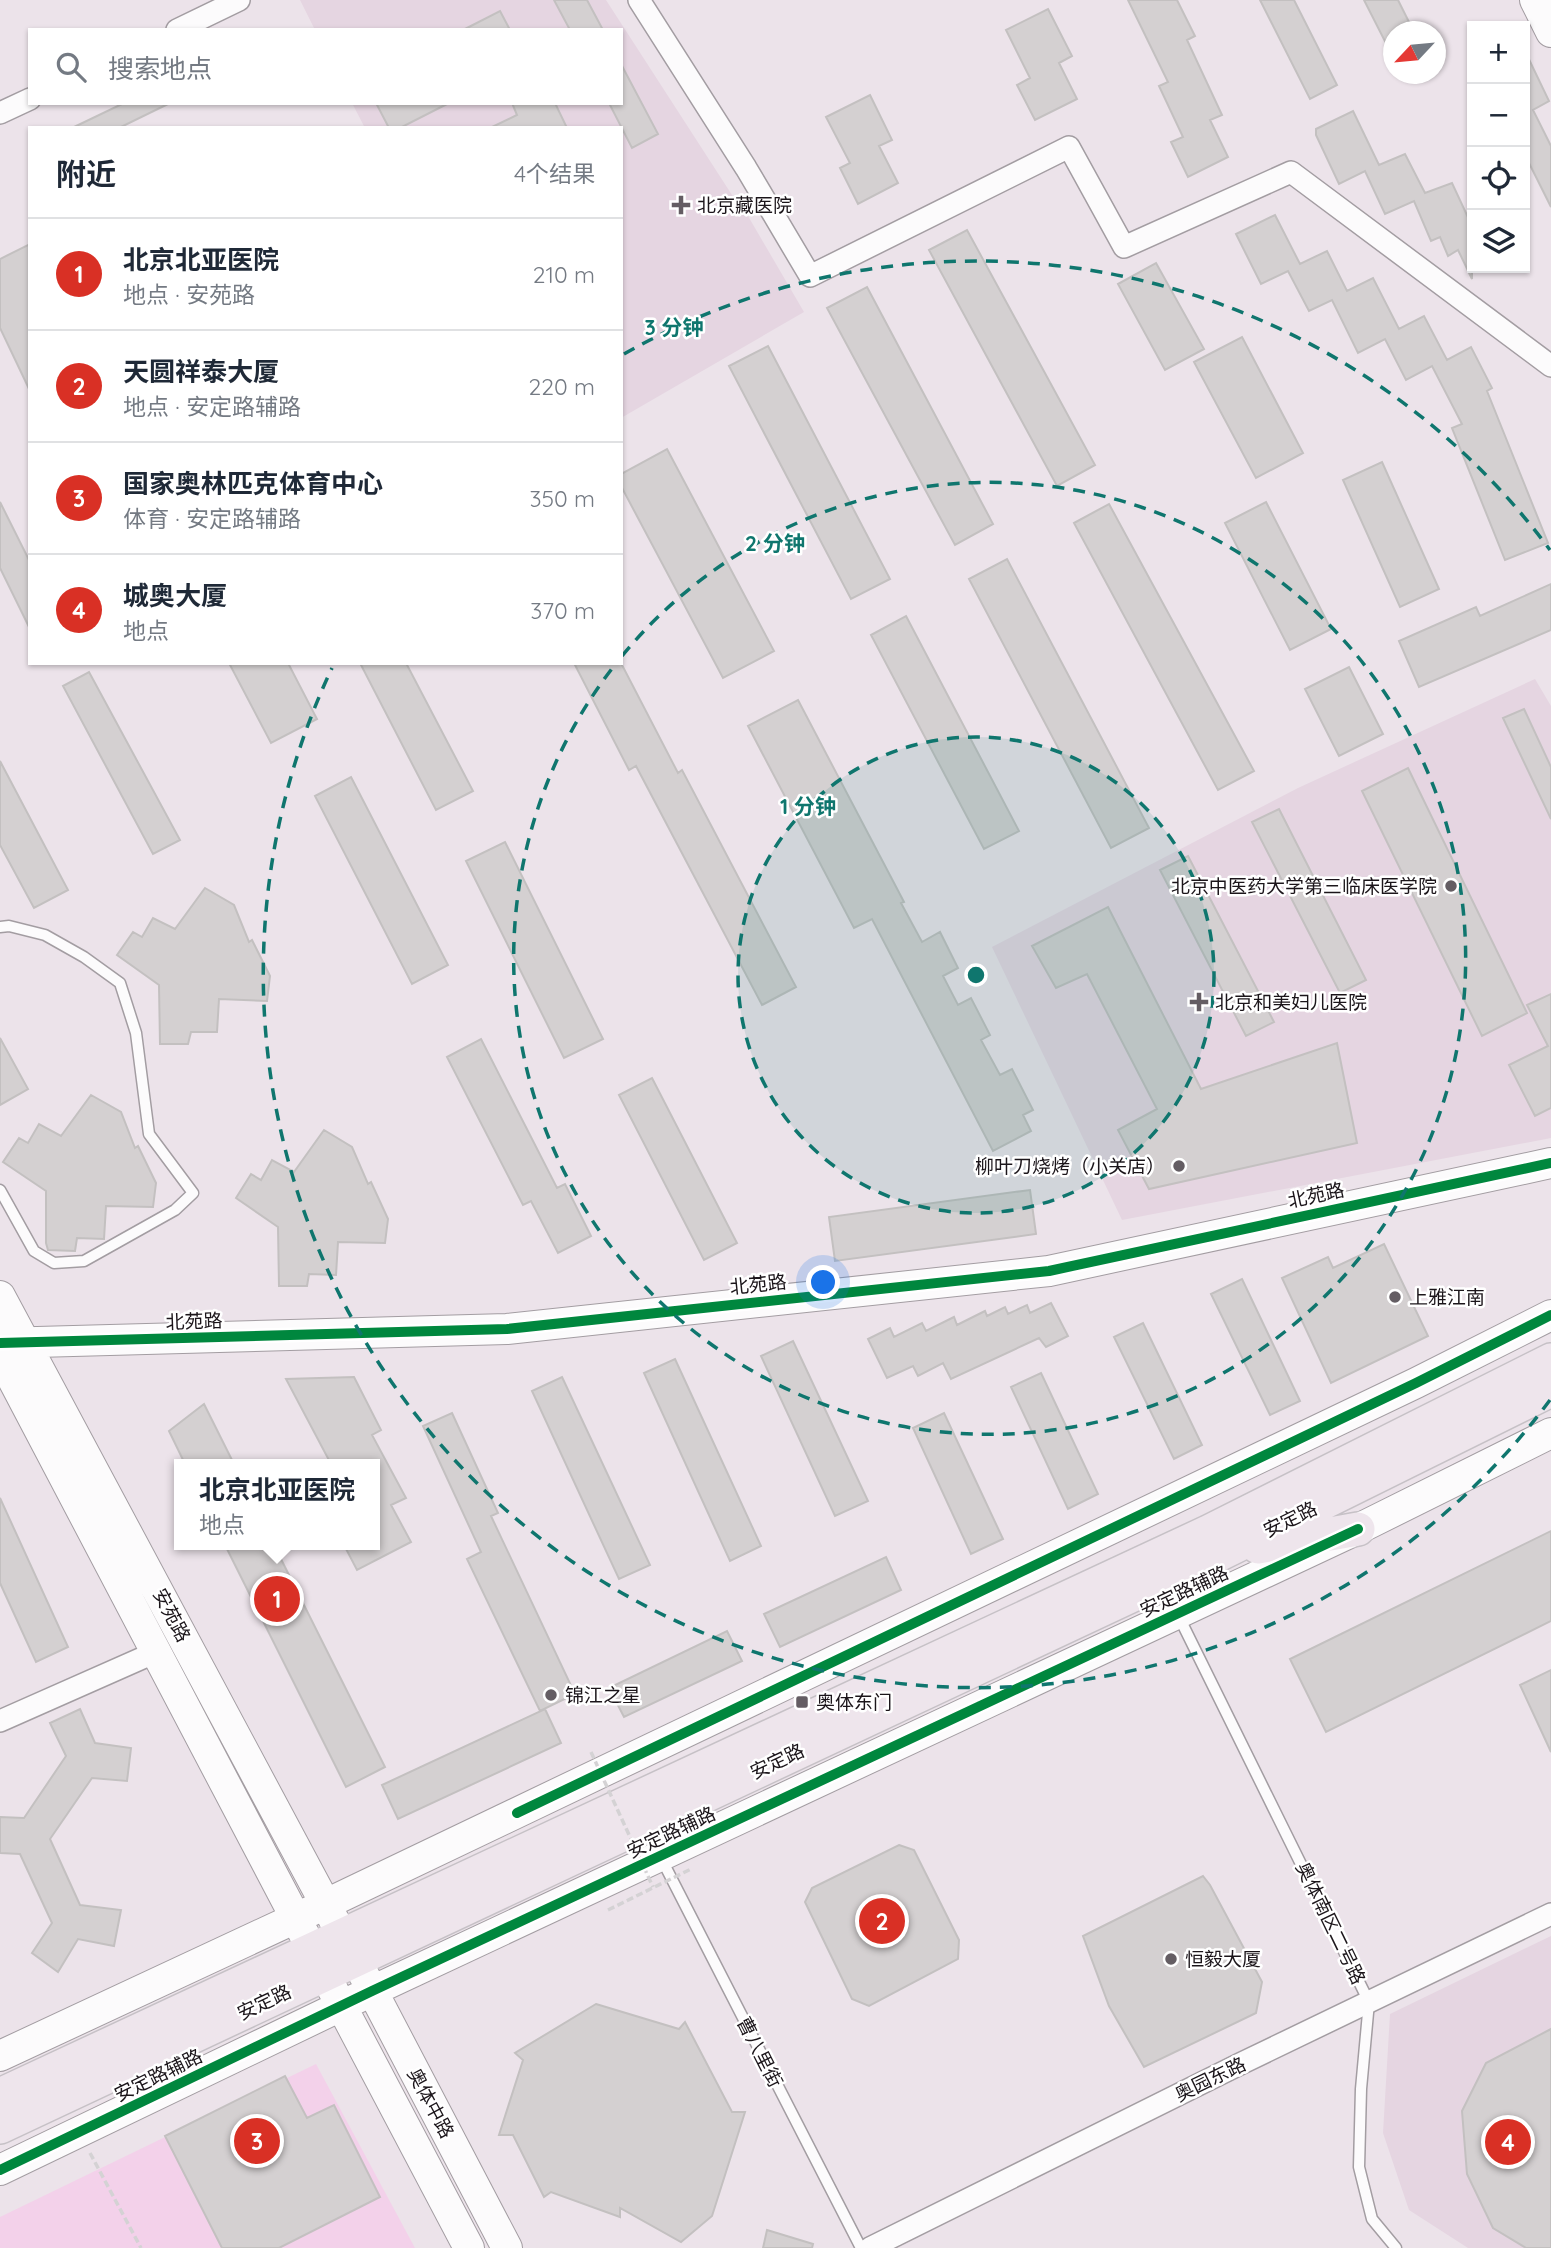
<!DOCTYPE html>
<html lang="zh">
<meta charset="utf-8">
<style>
:root{--surface:#fff;--page:#f6f6f7;--text:#1f2937;--muted:#747a83;--line:#e0e1e3;--accent:#d93025}
body{margin:0;font-family:Quicksand,"Noto Sans SC",sans-serif;background:var(--page);color:var(--text)}
.controls{position:absolute;right:21px;top:21px;display:grid;overflow:hidden;border-radius:0px;box-shadow:0 2px 5px #0004}
.controls button{width:63px;height:63px;display:grid;place-items:center;padding:0;border:0;border-bottom:2px solid var(--line);background:var(--surface);color:var(--text);font:35px sans-serif}
.compass{position:absolute;left:1383px;top:21px;width:63px;height:63px;border-radius:50%;background:var(--surface);box-shadow:0 2px 5px #0004;rotate:244deg}
.you{position:absolute;left:824px;top:1283px;width:24px;height:24px;margin:-18px;border:5px solid #fff;border-radius:50%;background:#1a73e8;box-shadow:0 0 0 10px #1a73e833}
.badge{display:grid;place-items:center;width:46px;height:46px;border-radius:50%;background:var(--accent);color:#fff;font-size:23px;font-weight:700}
.pin{position:absolute;translate:-50% -50%;border:4px solid #fff;box-shadow:0 2px 7px #0006}
.popup{position:absolute;left:174px;top:1459px;width:206px;height:91px;box-sizing:border-box;display:grid;place-content:center;border-radius:0px;background:var(--surface);filter:drop-shadow(0 2px 5px #0005);font-size:23px;white-space:nowrap;color:var(--muted)}
.popup b{font-size:26px;color:var(--text)}
.popup::after{content:'';position:absolute;left:50%;top:100%;margin-left:-14px;border:14px solid transparent;border-top-color:var(--surface)}
.list{margin:0;padding:0;list-style:none}
h2{display:flex;justify-content:space-between;align-items:center;height:91px;margin:0;padding:0 28px;font-size:30px}
h2 small{font-size:23px;font-weight:400;color:var(--muted)}
.list li{display:grid;grid-template-columns:46px 1fr auto;gap:21px;align-items:center;box-sizing:border-box;height:112px;padding:0 28px;border-top:2px solid var(--line)}
.list b{display:block;font-size:26px;white-space:nowrap}
.list p{margin:0;font-size:23px;white-space:nowrap;color:var(--muted)}
.list em{font-size:23px;font-style:normal;color:var(--muted)}
.icon{flex:none;width:38px;height:38px;fill:none;stroke:currentColor;stroke-width:2;stroke-linecap:round;stroke-linejoin:round}
.map{position:relative;flex:none;width:1551px;height:2248px;overflow:hidden}
.search{position:absolute;background:var(--surface);box-shadow:0 2px 5px #0004;left:28px;top:28px;width:595px;height:77px;display:flex;align-items:center;gap:18px;box-sizing:border-box;padding:0 24px;border-radius:0px;color:var(--muted);font-size:26px}
.panel{position:absolute;background:var(--surface);box-shadow:0 2px 5px #0004;left:28px;top:126px;width:595px;height:539px;border-radius:0px}
.map>svg:first-child{display:block}
.built{fill:#e5d5e1}
.garden{fill:#f3d1ea}
.building{fill:#d4d0d1;stroke:#c3c0c0;stroke-width:2}
.lines{fill:none;stroke-linecap:round;stroke-linejoin:round}
.lane-casing{stroke:#a39da2;stroke-width:13}
.street-casing{stroke:#a39da2;stroke-width:24}
.secondary-casing{stroke:#a39da2;stroke-width:32}
.primary-casing{stroke:#c6c1c6;stroke-width:36}
.path{stroke:#d4d2d4;stroke-width:3.5;stroke-dasharray:7 3.5;stroke-linecap:butt}
.lane{stroke:#fcfbfc;stroke-width:10}
.street{stroke:#fcfbfc;stroke-width:21}
.secondary{stroke:#fcfbfc;stroke-width:30}
.primary{stroke:#eee5ec;stroke-width:33}
.path-bridge{stroke:#d4d2d4;stroke-width:3.5;stroke-dasharray:7 3.5;stroke-linecap:butt}
.cycleway-casing{stroke:#fff;stroke-width:15}
.cycleway{stroke:#00873e;stroke-width:10}
.ring{fill:none;stroke:#0f766e;stroke-width:3.5;stroke-dasharray:12 9}
.poi-dot{fill:#645d63;stroke:#fff;stroke-width:2.5}
.labels{text-anchor:middle;dominant-baseline:central;stroke-width:5;stroke-linejoin:round;paint-order:stroke}
.poi-label{font-size:19px;fill:#1b151a;stroke:#fff;text-anchor:start}
.street-label{font-size:19px;fill:#1b151a;stroke:#fff}
.centre{fill:#0f766e;stroke:#fff;stroke-width:3.5}
.ring-label{font-size:21px;text-anchor:middle;font-weight:bold;fill:#0f766e;stroke:#fff;stroke-width:5;stroke-linejoin:round;paint-order:stroke}
</style>
<div class="map">
<svg width="1551" height="2248" viewBox="0 0 1551 2248">
<rect width="100%" height="100%" fill="#ece3ea"/>
<path class="built" d="M300 0H606L732 195 748 216 804 312 621 418V128H365L352 103H621V30H315Z
M1535 679 1551 706V1138L1122 1220 992 947 1298 788Z
M1551 1936V2248H1468L1409 2210 1383 2133 1390 2014Z"/>
<path class="garden" d="M316 2064 415 2248H0V2217Z"/>
<path class="building" d="M554 0H587L603 30H570Z
M1128 0H1177L1195 36 1187 40 1222 115 1210 120 1228 157 1188 177 1171 142 1183 137 1159 86 1168 82Z
M1260 0H1294L1337 85 1310 99Z
M1364 0H1398L1414 32H1394V59Z
M1048 9 1072 56 1059 63 1077 99 1035 120 1017 85 1030 78 1006 30Z
M500 11 510 30H463Z
M1525 51 1549 101 1533 110 1551 146V207L1525 155Z
M621 64 658 134 632 148 609 103H621Z
M870 95 892 140 879 146 898 183 858 204 840 168 850 163 826 117Z
M124 103H170L119 128H72Z
M376 103H449L400 128H389Z
M512 103H555L567 128H490L517 115Z
M1353 111 1379 165 1405 154 1425 193 1452 183 1472 226V279L1458 250 1448 256 1440 237 1431 241 1414 201 1385 214 1365 171 1339 184 1316 135V129Z
M1275 215 1300 264 1327 251 1347 291 1373 278 1399 329 1424 316 1447 360 1471 347 1492 388 1487 391 1548 543 1505 560 1452 428 1462 424 1432 366 1406 380 1385 339 1358 353 1332 300 1309 311 1288 271 1261 284 1236 234Z
M967 230 1095 465 1057 486 929 250Z
M30 244V391L0 328V259Z
M1156 263 1204 349 1165 370 1118 284Z
M867 287 993 524 955 545 827 308Z
M1242 337 1303 453 1256 478 1194 362Z
M768 346 890 579 851 599 729 366Z
M667 449 774 651 723 678 621 486V474Z
M1382 462 1439 589 1400 607 1343 480Z
M0 502 30 562V629L0 568Z
M1266 502 1331 629 1290 650 1225 523Z
M1109 504 1254 771 1218 790 1074 523Z
M1007 559 1149 828 1111 848 969 579Z
M1551 584V630L1419 687 1399 641 1476 607 1480 616Z
M906 616 1019 831 984 849 871 635Z
M229 663H288L317 719 271 743Z
M360 663H406L473 791 436 810Z
M574 663H621L678 773 682 770 796 987 762 1005 636 766 629 770Z
M1349 667 1383 734 1339 756 1305 689Z
M89 672 180 840 153 854 63 686Z
M798 700 904 902 901 903 922 942 940 932 958 968 943 976 958 1005 971 998 990 1035 981 1040 1000 1075 1012 1069 1033 1110 1023 1115 1031 1131 993 1151 872 919 854 928 748 726Z
M1524 709 1551 767V819L1503 718Z
M0 761 68 890 34 908 0 845Z
M1408 768 1527 1013 1482 1036 1362 791Z
M351 777 448 965 412 984 315 796Z
M1279 809 1366 980 1340 993 1252 822Z
M505 842 603 1039 564 1058 466 861Z
M1188 856 1274 1022 1246 1036 1160 870Z
M205 888 234 905 249 942 252 940 270 976 267 1001 219 999 217 1032H191L188 1044H160L159 985 117 955 133 932 142 937 153 918 175 929Z
M1108 907 1201 1089 1337 1043 1357 1143 1149 1189 1118 1130 1157 1109 1087 974 1056 988 1032 946Z
M1551 994V1108L1535 1116 1509 1065 1548 1046 1527 1005Z
M0 1038 28 1089 0 1105Z
M481 1039 557 1188 565 1184 591 1236 558 1253 531 1201 523 1205 447 1057Z
M652 1078 737 1243 704 1260 619 1095Z
M91 1095 121 1112 135 1148 138 1146 156 1183 153 1207 106 1206 104 1239 77 1238 75 1251 48 1250 46 1243V1191L3 1162 19 1138 28 1143 39 1124 61 1136Z
M324 1130 352 1147 368 1184 371 1182 388 1219 385 1243 338 1242 336 1275 309 1274 307 1286H279L278 1227 236 1198 251 1174 261 1180 272 1160 294 1172Z
M1030 1190 1036 1234 835 1261 829 1217Z
M1384 1244 1428 1336 1331 1383 1282 1278 1328 1257 1333 1268Z
M1242 1279 1300 1401 1270 1415 1211 1294Z
M1051 1303 1068 1336 1046 1347 1039 1338 951 1379 943 1363 918 1376 913 1366 887 1378 868 1339 890 1328 894 1337 922 1323 926 1331 954 1317 957 1325 985 1311 987 1316 1005 1307 1008 1314 1027 1305 1030 1313Z
M1143 1323 1202 1445 1174 1459 1114 1337Z
M793 1341 868 1501 835 1516 761 1356Z
M675 1359 761 1546 730 1561 644 1373Z
M1041 1373 1098 1494 1068 1509 1011 1387Z
M354 1377 381 1430 372 1435 406 1498 391 1505 411 1542 357 1570 344 1545H375V1464H331L286 1379Z
M562 1377 650 1565 619 1579 532 1391Z
M204 1404 234 1464H185L169 1431Z
M452 1413 498 1513 491 1516 575 1694 540 1711 467 1559 481 1552 423 1426Z
M944 1413 1003 1539 971 1554 913 1428Z
M0 1498 68 1647 36 1662 0 1583Z
M1551 1531V1621L1326 1732 1290 1659Z
M225 1545H274L385 1767 346 1787Z
M886 1557 901 1590 780 1647 764 1614Z
M727 1631 742 1661 624 1717 609 1688Z
M1551 1670V1752L1520 1685Z
M80 1709 95 1743 131 1748 127 1781 92 1778 50 1839 80 1905 121 1910 114 1946 78 1939 58 1972 32 1953 52 1923 20 1854 0 1853V1817L24 1818 66 1756 50 1723Z
M545 1709 561 1743 398 1819 382 1785Z
M899 1845 914 1850 959 1940 958 1959 869 2006 852 1999 805 1902 812 1888Z
M1203 1876 1210 1885 1262 1982 1256 2013 1144 2067 1109 2006 1083 1936Z
M596 2004 679 2029 685 2022 732 2112H745L712 2216 681 2242 620 2208V2217L551 2192 544 2197 513 2135H499L523 2060 515 2053Z
M1551 2029V2248H1526L1493 2228 1467 2174 1462 2111 1486 2063Z
M285 2076 307 2118 334 2105 380 2197 279 2248H222L165 2136Z
M767 2230 813 2244 812 2248H763Z"/>
<g class="lines">
<g class="lane-casing">
<path id="lane" d="M0 927 9 926 45 935 84 957 120 983 136 1033 149 1134 193 1193 175 1210 84 1261 54 1263 34 1251 0 1190
M1179 1617 1369 2002 1361 2089 1359 2167 1372 2219 1396 2248
M661 1858 861 2248"/>
</g>
<g class="street-casing">
<path id="street" d="M639 0 746 168 810 276 1069 147 1124 247 1291 172 1551 366
M177 30 239 0
M0 113 30 99
M0 1721 156 1652
M870 2248 1240 2064 1551 1914"/>
</g>
<g class="secondary-casing">
<path id="secondary" d="M1535 0 1551 32
M0 1296 335 1922
M0 1343 507 1329 1049 1271 1551 1163
M0 1355 304 1934
M364 1975 507 2248
M333 1990 469 2248
M0 2056 326 1904 1416 1383 1551 1315
M0 2170 372 1991 1358 1529 1551 1433"/>
</g>
<g class="primary-casing">
<path id="primary" d="M1258 1547 1358 1529
M0 2095 1208 1532 1551 1360
M0 2127 1218 1555 1551 1390"/>
</g>
<path class="path" d="M90 2153 141 2248"/>
<use href="#lane" class="lane"/>
<use href="#street" class="street"/>
<use href="#secondary" class="secondary"/>
<use href="#primary" class="primary"/>
<path class="path-bridge" d="M591 1752 653 1887
M608 1910 691 1869"/>
<g class="cycleway-casing">
<path id="cycleway" d="M0 1343 507 1329 1049 1271 1551 1163
M517 1813 1416 1383 1551 1315
M0 2170 372 1991 1358 1529"/>
</g>
<use href="#cycleway" class="cycleway"/>
</g>
<circle cx="976" cy="975" r="238" fill="#0f766e" fill-opacity=".12"/>
<g class="ring">
<circle cx="976" cy="975" r="238"/>
<path d="M622 656A476 476 0 1 1 614 666"/>
<path d="M1550 1400A714 714 0 0 1 332 668M624 354A714 714 0 0 1 1550 550"/>
</g>
<g class="poi-dot">
<path d="M677.5 194.5h7v7h7v7h-7v7h-7v-7h-7v-7h7z"/>
<circle cx="1451" cy="886" r="7"/>
<path d="M1195.5 991.5h7v7h7v7h-7v7h-7v-7h-7v-7h7z"/>
<circle cx="1179" cy="1166" r="7"/>
<circle cx="1395" cy="1297" r="7"/>
<circle cx="551" cy="1695" r="7"/>
<rect x="795" y="1695" width="14" height="14" rx="3.5"/>
<circle cx="1171" cy="1959" r="7"/>
</g>
<g class="labels">
<g class="poi-label">
<text x="697" y="205">北京藏医院</text>
<text x="1437" y="886" text-anchor="end">北京中医药大学第三临床医学院</text>
<text x="1215" y="1002">北京和美妇儿医院</text>
<text x="1165" y="1166" text-anchor="end">柳叶刀烧烤（小关店）</text>
<text x="1409" y="1297">上雅江南</text>
<text x="565" y="1695">锦江之星</text>
<text x="816" y="1702">奥体东门</text>
<text x="1185" y="1959">恒毅大厦</text>
</g>
<g class="street-label">
<text transform="translate(1316 1195) rotate(-12)">北苑路</text>
<text transform="translate(758 1284) rotate(-6)">北苑路</text>
<text transform="translate(194 1321) rotate(-2)">北苑路</text>
<text transform="translate(1290 1519) rotate(-26)">安定路</text>
<text transform="translate(1184 1591) rotate(-25)">安定路辅路</text>
<text transform="translate(172 1615) rotate(62)">安苑路</text>
<text transform="translate(777 1761) rotate(-25)">安定路</text>
<text transform="translate(671 1832) rotate(-25)">安定路辅路</text>
<text transform="translate(1331 1923) rotate(64)">奥体南区二号路</text>
<text transform="translate(264 2002) rotate(-25)">安定路</text>
<text transform="translate(760 2052) rotate(63)">曹八里街</text>
<text transform="translate(158 2075) rotate(-26)">安定路辅路</text>
<text transform="translate(1210 2079) rotate(-26)">奥园东路</text>
<text transform="translate(431 2103) rotate(62)">奥体中路</text>
</g>
</g>
<circle cx="976" cy="975" r="10" class="centre"/>
<g class="ring-label">
<text x="674" y="335">3 分钟</text>
<text x="775" y="551">2 分钟</text>
<text x="808" y="814">1 分钟</text>
</g>
</svg>
<div class="controls">
<button>+</button>
<button>−</button>
<button><svg class="icon" aria-label="locate" viewBox="0 0 24 24"><circle cx="12" cy="12" r="6"/><path d="M12 2v4M12 18v4M2 12h4M18 12h4"/></svg></button>
<button><svg class="icon" aria-label="layers" viewBox="0 0 24 24"><path d="M12 4l9 5-9 5-9-5zM3 14l9 5 9-5"/></svg></button>
</div>
<svg class="compass" viewBox="-18 -18 36 36"><path d="M0-13l5 13h-10z" fill="#e53935"/><path d="M0 13l5-13h-10z" fill="#747a83"/></svg>
<div class="you"></div>
<div class="pin badge" style="left:277px;top:1599px">1</div>
<div class="popup"><b>北京北亚医院</b>地点</div>
<div class="pin badge" style="left:882px;top:1921px">2</div>
<div class="pin badge" style="left:257px;top:2141px">3</div>
<div class="pin badge" style="left:1508px;top:2142px">4</div>
<div class="search"><svg class="icon" aria-label="search" viewBox="0 0 24 24"><circle cx="10" cy="10" r="6"/><path d="M15 15l6 6"/></svg>搜索地点</div>
<section class="panel">
<h2>附近<small>4个结果</small></h2>
<ul class="list">
<li><span class="badge">1</span><div><b>北京北亚医院</b><p>地点 · 安苑路</p></div><em>210 m</em></li>
<li><span class="badge">2</span><div><b>天圆祥泰大厦</b><p>地点 · 安定路辅路</p></div><em>220 m</em></li>
<li><span class="badge">3</span><div><b>国家奥林匹克体育中心</b><p>体育 · 安定路辅路</p></div><em>350 m</em></li>
<li><span class="badge">4</span><div><b>城奥大厦</b><p>地点</p></div><em>370 m</em></li>
</ul>
</section>
</div>
